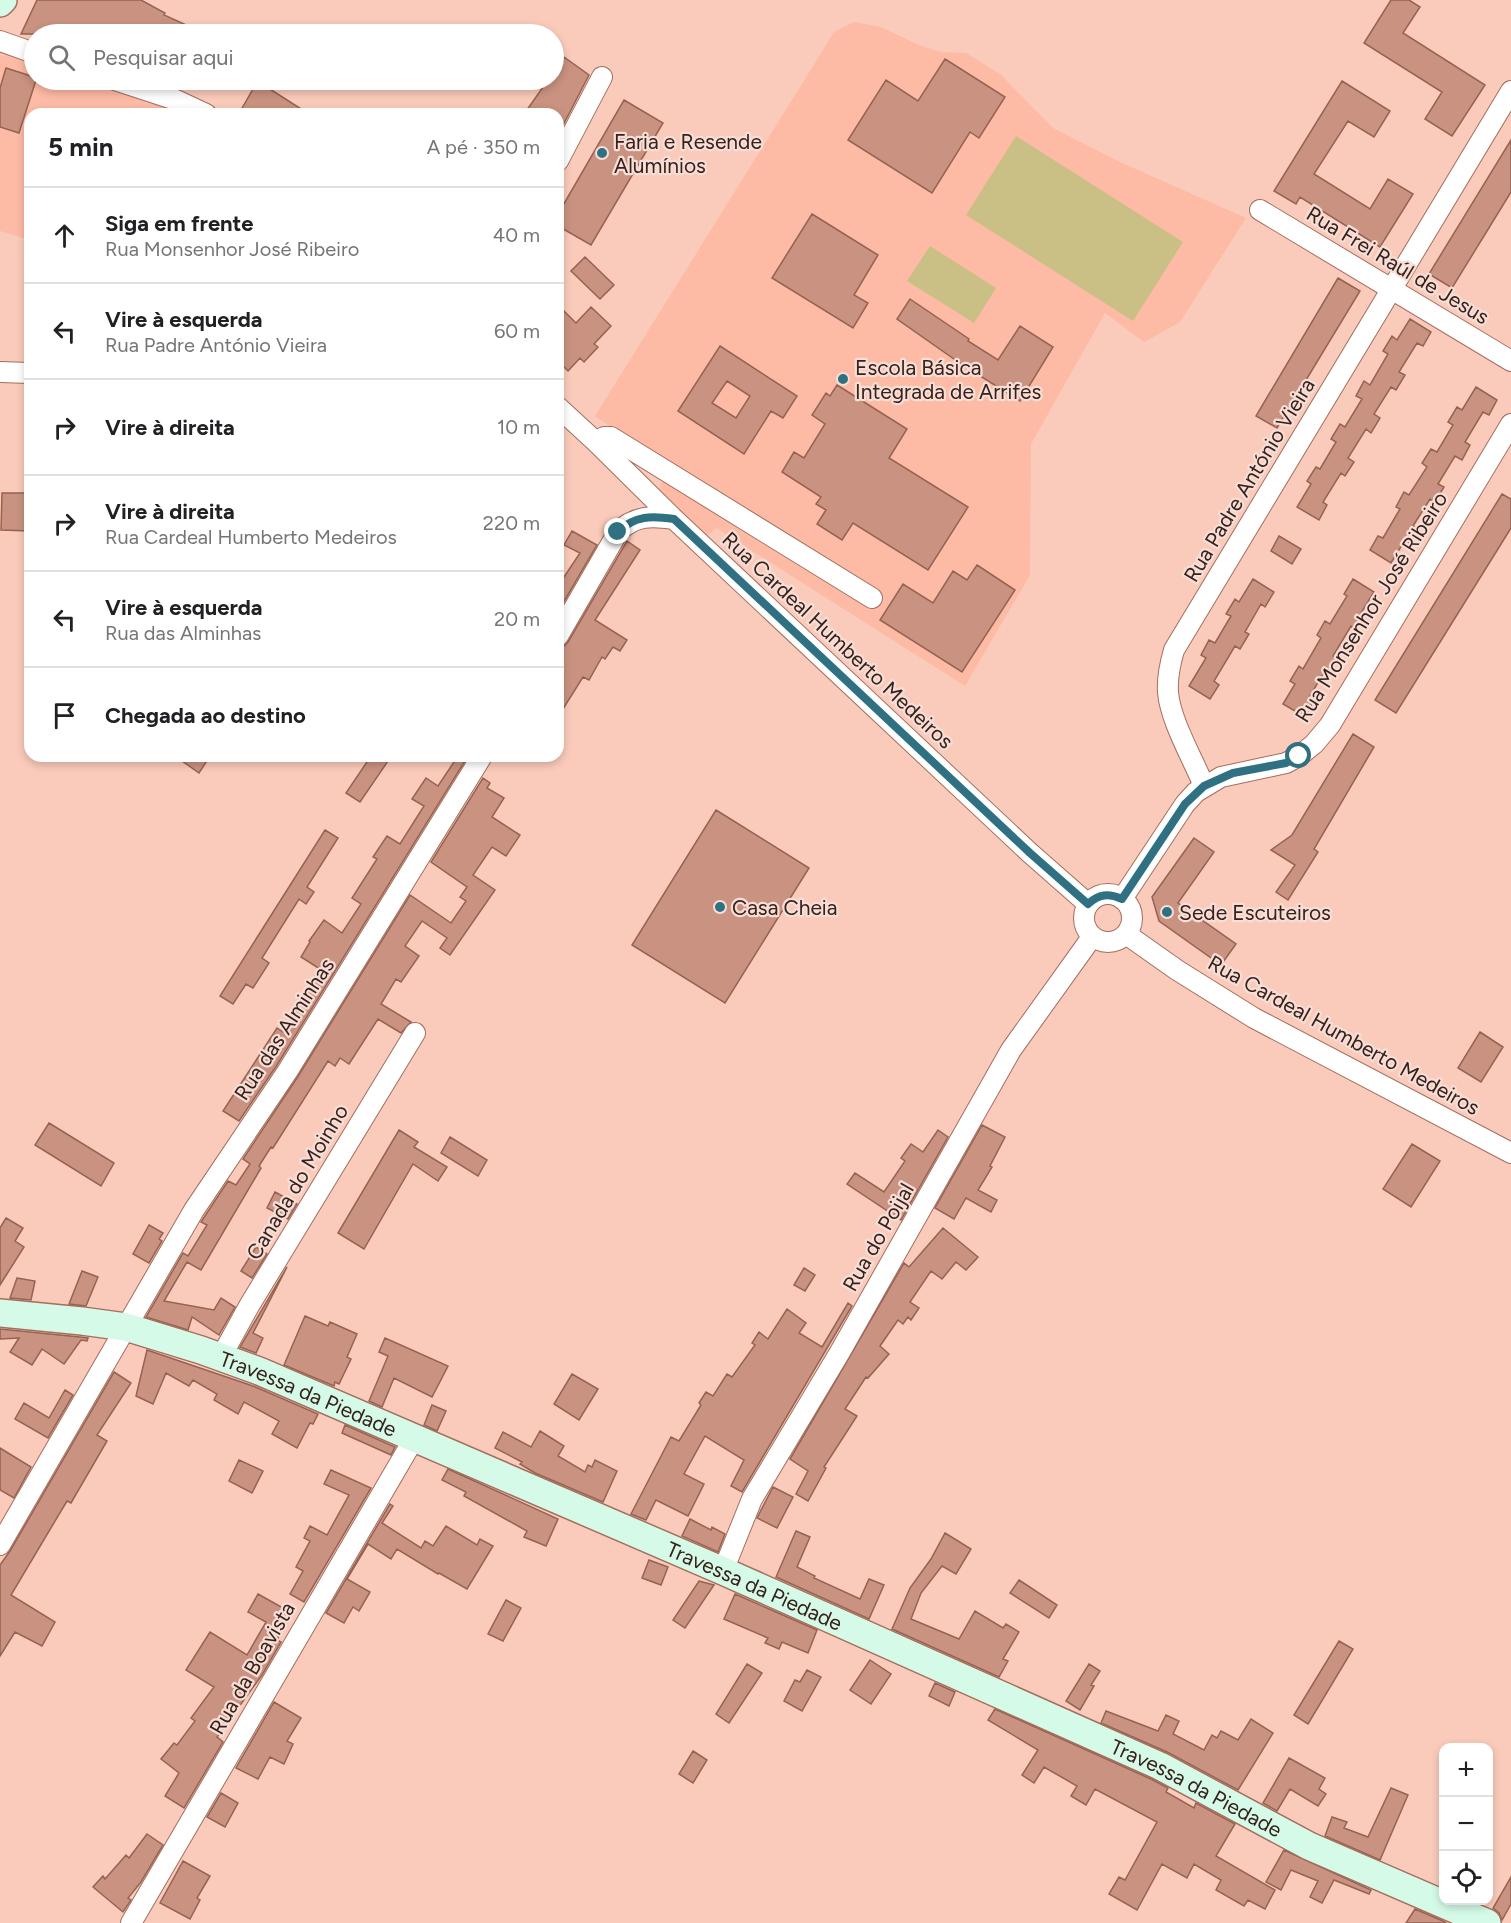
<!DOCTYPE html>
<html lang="pt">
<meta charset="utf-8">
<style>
:root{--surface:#fff;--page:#f6f6f6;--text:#202124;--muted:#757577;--line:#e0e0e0}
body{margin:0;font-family:Figtree,sans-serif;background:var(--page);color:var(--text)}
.controls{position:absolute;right:18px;bottom:18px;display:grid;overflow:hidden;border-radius:12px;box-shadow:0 3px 9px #0003}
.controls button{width:54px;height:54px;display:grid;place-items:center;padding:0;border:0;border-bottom:2px solid var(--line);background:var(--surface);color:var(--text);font:30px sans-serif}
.stop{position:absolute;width:18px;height:18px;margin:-14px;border:4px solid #2f7183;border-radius:50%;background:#fff}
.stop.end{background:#2f7183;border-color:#fff;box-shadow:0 2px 6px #0008}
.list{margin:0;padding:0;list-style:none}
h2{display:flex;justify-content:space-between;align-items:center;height:78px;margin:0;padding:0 24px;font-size:26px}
h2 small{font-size:20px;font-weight:400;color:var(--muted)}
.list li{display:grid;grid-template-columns:39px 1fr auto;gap:18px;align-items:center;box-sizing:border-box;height:96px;padding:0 24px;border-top:2px solid var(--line)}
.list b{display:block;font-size:22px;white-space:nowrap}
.list p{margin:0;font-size:20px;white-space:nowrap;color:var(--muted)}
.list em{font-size:20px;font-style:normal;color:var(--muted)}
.icon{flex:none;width:33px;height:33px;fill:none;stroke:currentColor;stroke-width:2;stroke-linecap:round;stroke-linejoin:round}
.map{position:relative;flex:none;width:1511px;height:1923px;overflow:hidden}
.search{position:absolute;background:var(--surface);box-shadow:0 3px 9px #0003;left:24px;top:24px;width:540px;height:66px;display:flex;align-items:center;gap:15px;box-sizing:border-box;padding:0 21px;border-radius:33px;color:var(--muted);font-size:22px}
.panel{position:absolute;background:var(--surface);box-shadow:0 3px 9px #0003;left:24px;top:108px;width:540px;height:654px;border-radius:18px}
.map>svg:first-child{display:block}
.built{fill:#fdbba5}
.green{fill:#cabf85}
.building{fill:#ca9280;stroke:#966251;stroke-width:1.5;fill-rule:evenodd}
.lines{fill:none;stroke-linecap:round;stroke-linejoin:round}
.street-casing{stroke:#a36e5d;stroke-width:22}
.secondary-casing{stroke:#a36e5d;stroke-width:30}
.street{stroke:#fff;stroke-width:20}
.secondary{stroke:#d5fbe8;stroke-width:27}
.route{stroke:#2f7183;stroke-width:8}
.poi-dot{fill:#2f7183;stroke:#f6ded6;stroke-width:2}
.labels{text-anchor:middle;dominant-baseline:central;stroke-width:4.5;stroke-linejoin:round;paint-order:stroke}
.poi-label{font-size:21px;fill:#37211a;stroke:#f6ded6;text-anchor:start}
.street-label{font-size:21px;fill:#37211a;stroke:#f6ded6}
</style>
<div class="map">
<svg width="1511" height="1923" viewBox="0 0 1511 1923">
<rect width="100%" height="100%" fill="#facbbb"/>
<path class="built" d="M854 22 881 27 921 46 941 52 966 53 1000 74 1053 128 1120 162 1246 218 1180 322 1144 342 1105 313 1031 444 1030 575 965 686 716 528 707 536 658 490 668 467 595 416 823 50 834 32Z
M0 55 16 57 34 63V80H85L185 114H30V240L0 231Z"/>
<path class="green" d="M1016 136 1183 242 1133 321 966 215Z
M930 246 996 288 974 323 907 281Z"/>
<path class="building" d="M37 0H141L165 13 164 15 206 34H21Z
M1391 0H1409L1420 7 1403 33 1485 85 1452 136 1425 119 1442 92 1364 43Z
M564 57 589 75 558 135V114H524L548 80H554V72Z
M945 59 1005 97 979 138 970 132 932 193 848 140 886 80 918 101Z
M6 68 34 77 36 80 19 133 0 127V88Z
M1342 81 1390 111 1374 137 1348 121 1314 174 1370 209 1388 179 1413 194 1380 247 1300 197 1296 204 1274 191Z
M257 82 273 91 309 114H248L241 110Z
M624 100 663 123 591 245 558 226V214Z
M1511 140V192L1452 288 1429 274Z
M812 214 878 255 854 295 868 303 853 328 772 278Z
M585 257 614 285 600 299 571 271Z
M1338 278 1360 291 1277 428 1256 416Z
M910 299 969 339 968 341 998 360 1020 326 1053 347 1020 401 961 364 897 319Z
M558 305 576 323 591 307 611 326 594 344 598 347 584 362 580 358 568 371 558 361Z
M1410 319 1431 332 1423 346 1417 343 1399 372 1405 375 1396 390 1391 387 1374 414 1380 418 1371 433 1366 429 1348 458 1354 462 1345 476 1341 473 1323 502 1327 505 1319 520 1297 507 1311 484 1307 481 1316 467 1320 469 1336 442 1331 439 1340 424 1345 427 1362 399 1356 396 1364 381 1370 385 1388 354 1383 351 1392 336 1397 340Z
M720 346 797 396 783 418 771 411 744 454 678 411ZM727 381 750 396 736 418 712 403Z
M837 385 907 429 889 458 968 507 928 570 853 523 842 540 817 524 826 510 816 504 821 497 782 472 794 452 804 458 825 424 812 415 826 393 830 396Z
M1476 387 1497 400 1489 415 1483 412 1465 442 1470 445 1462 460 1455 456 1438 484 1444 487 1435 502 1430 499 1413 526 1418 528 1409 543 1405 540 1391 563 1370 550 1378 536 1383 538 1400 509 1396 507 1404 492 1409 495 1427 467 1422 463 1431 449 1437 452 1453 425 1448 422 1457 407 1462 410Z
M2 493H30V531L1 530Z
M1502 494 1511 499V528L1396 713 1375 700Z
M572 531 597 545 562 605 558 603V586L580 553 564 545Z
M1279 536 1301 549 1292 564 1271 551Z
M627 541 640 550 595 620 627 640 620 651 613 647 605 659 602 657 589 680 583 677 558 717V648L563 647 568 642Z
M977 565 1015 590 962 672 880 620 903 584 933 603 953 571 967 580Z
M1253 579 1274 592 1265 607 1261 604 1245 632 1249 634 1240 649 1235 646 1214 681 1219 685 1210 699 1189 686 1206 658 1201 655 1209 640 1215 643 1231 616 1226 614 1235 599 1239 602Z
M1353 579 1374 592 1361 613 1365 614 1356 629 1351 626 1333 656 1338 659 1329 674 1325 671 1308 699 1313 702 1305 717 1283 704 1295 684 1290 681 1299 666 1303 669 1321 638 1317 635 1325 621 1330 624 1347 596 1344 594Z
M1353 734 1374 747 1314 849 1318 852 1288 900 1276 892 1295 865 1271 850 1292 835Z
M175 756H210L199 773Z
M371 756H380L388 761 360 802 346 793Z
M458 756H468L277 1065 239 1121 223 1111 277 1028 283 1032 308 994 304 992 320 969 301 957 310 942 309 941 324 920 342 933 361 904 352 898 377 859 373 857 387 836 400 844 424 806 412 799 426 778 438 786Z
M483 778 490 783 487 788 504 798 492 817 520 835 506 856 492 847 473 875 495 890 450 955 440 948 447 938 422 921 405 946 419 956 401 982 396 979 381 1004 411 1022 401 1033 378 1019 349 1064 340 1058 335 1066 328 1061 273 1148 271 1147 259 1166 261 1168 201 1270 187 1262 164 1301 214 1310 221 1298 235 1307 219 1335 192 1317 188 1330 146 1317 183 1253 188 1256 207 1225 201 1222 228 1181 236 1185 250 1164 243 1159 297 1078 410 895 451 923 466 901 460 897 467 887 431 862Z
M716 810 809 868 725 1003 632 945Z
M325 830 338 838 307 887 314 892 306 904 299 899 262 958 269 963 253 988 246 984 233 1004 220 996Z
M1194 838 1214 852 1178 903 1236 944 1221 965 1159 921 1152 897Z
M1480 1032 1503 1047 1481 1082 1458 1068Z
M49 1123 114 1163 101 1186 35 1145Z
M982 1125 1005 1137 990 1166 992 1167 978 1190 997 1200 991 1212 966 1198 954 1219 935 1208Z
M399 1130 418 1142 414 1147 447 1167 438 1181 413 1164 364 1249 338 1233Z
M938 1130 948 1137 901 1220 847 1184 855 1173 884 1192 905 1161 901 1158 911 1144 923 1152Z
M450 1137 487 1160 478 1176 441 1153Z
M1412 1144 1440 1161 1411 1207 1383 1189Z
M275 1192 297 1204 288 1219 267 1208Z
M6 1218 23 1228 15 1241 24 1247 0 1285V1228Z
M149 1225 163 1233 159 1239 162 1241 149 1263 133 1254Z
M943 1228 978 1257 966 1270 956 1262 942 1279 931 1271 910 1302 919 1308 911 1320 908 1317 903 1324 898 1320 880 1346 889 1354 868 1378 866 1377 845 1409 857 1416 824 1467 826 1468 808 1501 796 1494 808 1471 790 1459 904 1263 909 1267Z
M256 1247 267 1254 252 1278 241 1271Z
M287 1267 253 1333 263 1338 256 1353 240 1347Z
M804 1268 815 1275 805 1291 794 1285Z
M82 1271 98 1277 86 1306 69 1304Z
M17 1278 35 1281 31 1300 10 1298Z
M848 1303 852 1306 742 1492 731 1486 744 1460 705 1436 684 1474 704 1484 688 1516 656 1500 646 1520 631 1514 671 1437 679 1441 701 1405 699 1403 706 1392 713 1396 727 1374 732 1377 755 1345 752 1343 759 1332 768 1339 787 1309 806 1323 799 1333 822 1347Z
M305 1316 328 1326 330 1322 357 1334 347 1357 351 1359 339 1384 335 1382 334 1386 284 1365Z
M0 1329 80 1337 88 1338 87 1341 81 1340 64 1364 42 1349 32 1365 10 1352 19 1338 0 1339Z
M385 1338 448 1366 432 1397 394 1378 382 1407 369 1401 388 1356 379 1352Z
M147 1350 253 1386 318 1414 313 1424 310 1423 297 1448 272 1434 279 1421 244 1402 238 1414 214 1400 217 1394 193 1380 189 1386 166 1373 153 1404 136 1396Z
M114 1372 131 1383 97 1435 107 1441 71 1503 67 1501 11 1595 55 1622 42 1646 15 1632 0 1656V1565L10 1551Z
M572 1374 598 1389 579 1420 554 1404Z
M65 1390 73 1395 48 1438 15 1419 24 1403 49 1418Z
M432 1405 446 1411 437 1431 424 1425Z
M345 1425 395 1447 391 1455 342 1433Z
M540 1431 564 1446 558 1456 585 1472 588 1465 592 1467 595 1460 617 1471 603 1502 535 1473 520 1464 522 1462 495 1448 503 1432 531 1447Z
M0 1448 31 1467 14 1498 0 1490Z
M239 1460 263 1471 252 1493 229 1481Z
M448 1469 558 1519 546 1546 524 1537 527 1531 464 1496 466 1492 442 1480Z
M331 1470 371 1488 304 1602 290 1594 303 1571 296 1567 310 1541 304 1538 310 1526 327 1535 349 1495 324 1484Z
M773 1487 793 1497 777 1528 757 1518Z
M390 1504 393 1506 382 1523 421 1548 425 1541 433 1546 446 1526 477 1545 480 1539 493 1546 467 1589 439 1573 438 1574 397 1549 391 1559 368 1544 347 1579 370 1592 359 1611 353 1607 344 1623 326 1613Z
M690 1519 711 1530 712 1527 725 1534 718 1552 682 1536Z
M796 1531 810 1537 797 1567 815 1576 814 1578 860 1599 869 1579 884 1585 869 1619 776 1577Z
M945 1533 971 1549 956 1574 942 1566 921 1593 911 1619 959 1639 975 1611 1003 1628 1006 1624 1019 1632 1003 1659 1008 1661 999 1677 892 1629 910 1588 931 1559Z
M649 1560 668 1567 661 1585 642 1578Z
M1019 1580 1057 1605 1049 1618 1010 1593Z
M699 1581 714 1585 685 1628 673 1620Z
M258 1594 292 1613 277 1640 281 1642 262 1675 217 1737 223 1742 184 1808 165 1796 179 1773 161 1759 174 1743 177 1745 195 1721 191 1718 214 1687 186 1670 210 1632 247 1655 266 1622 248 1612Z
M735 1594 817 1630 808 1653 782 1642 779 1649 765 1643 768 1638 724 1619Z
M506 1600 521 1608 503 1641 488 1634Z
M1339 1641 1353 1649 1308 1724 1294 1715Z
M870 1660 891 1674 871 1704 850 1690Z
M747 1664 762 1673 729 1723 716 1714Z
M1089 1664 1100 1671 1091 1685 1094 1686 1080 1710 1066 1701Z
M807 1670 821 1677 802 1711 784 1701 795 1680 800 1682Z
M935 1683 955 1692 949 1706 929 1696Z
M274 1702 301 1718 287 1741 293 1744 284 1764 270 1757 258 1779 236 1768Z
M995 1709 1153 1780 1168 1788 1166 1792 1194 1808 1196 1803 1235 1824 1216 1856 1275 1890 1265 1909 1248 1900 1244 1906 1216 1890 1221 1880 1194 1864 1187 1878 1162 1864 1137 1910 1109 1894 1119 1877 1125 1880 1157 1822 1095 1789 1086 1805 1071 1796 1077 1786 1044 1767 1034 1783 1022 1775 1038 1750 988 1720Z
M1106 1711 1158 1731 1166 1715 1179 1721 1173 1734 1204 1750 1212 1735 1217 1738 1221 1731 1238 1740 1251 1719 1273 1733 1238 1790 1167 1752 1101 1723Z
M693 1751 707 1760 693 1783 679 1774Z
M1289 1758 1325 1778 1319 1789 1326 1794 1318 1806 1290 1789 1277 1811 1263 1803Z
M1391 1788 1408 1795 1380 1860 1325 1836 1332 1817 1347 1822 1344 1828 1368 1837Z
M221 1793 238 1803 225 1827 207 1817Z
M147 1834 163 1845 141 1882 128 1898 131 1900 123 1912 93 1887 103 1876 105 1879 126 1855 129 1858Z
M1284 1850 1371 1890 1369 1894 1334 1880 1322 1903 1310 1897 1318 1881 1291 1870 1281 1890 1266 1882Z
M183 1861 210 1876 197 1898 200 1900 190 1919 160 1903Z
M1511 1877V1904L1502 1920 1499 1913 1493 1908Z
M1415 1909 1443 1921 1446 1923H1406Z"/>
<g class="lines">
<g class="street-casing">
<path id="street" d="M0 41 34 53
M115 80 176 100 206 114
M558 161 602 77
M1260 210 1511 361
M0 372 30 373
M558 407 596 442 674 519 1030 853 1088 904
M596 442 604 437H611L872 598
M558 636 618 532C635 515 652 516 674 519
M1204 786C1193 759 1170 720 1168 692 1167 678 1170 664 1174 650L1511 91
M1084 918a24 24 0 1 1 48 0a24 24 0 1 1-48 0Z
M1122 899 1185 804 1196 792 1221 777 1286 763 1299 756 1314 744 1330 725 1511 424
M1126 934 1177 970 1254 1018 1511 1153
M221 1357 249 1306 415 1033
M0 1545 194 1210 287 1072 482 756
M723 1571 752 1499 840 1352 1011 1050 1092 937
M131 1923 415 1437"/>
</g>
<g class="secondary-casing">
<g id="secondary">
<path d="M0 3 3 0"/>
<path id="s1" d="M0 1313 82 1321 126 1327 201 1350 259 1371 723 1571 1160 1766 1309 1846 1487 1923"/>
</g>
</g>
<use href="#street" class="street"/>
<use href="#secondary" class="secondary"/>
</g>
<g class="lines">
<path class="route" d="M618 532C635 515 652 516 674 519L1030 853 1088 904C1099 894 1108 893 1122 899L1185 804 1204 786 1233 773 1286 763 1299 756"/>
</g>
<g class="poi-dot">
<circle cx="602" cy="153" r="6"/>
<circle cx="843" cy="379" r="6"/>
<circle cx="720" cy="907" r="6"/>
<circle cx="1167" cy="912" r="6"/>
</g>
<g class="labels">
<g class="poi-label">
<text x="614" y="141">Faria e Resende<tspan x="614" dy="24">Alumínios</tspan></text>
<text x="855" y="367">Escola Básica<tspan x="855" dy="24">Integrada de Arrifes</tspan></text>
<text x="732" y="907">Casa Cheia</text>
<text x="1179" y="912">Sede Escuteiros</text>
</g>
<g class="street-label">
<text transform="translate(1398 265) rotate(31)">Rua Frei Raúl de Jesus</text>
<text transform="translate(1249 480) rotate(-59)">Rua Padre António Vieira</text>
<text transform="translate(1371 607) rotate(-58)">Rua Monsenhor José Ribeiro</text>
<text transform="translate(838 640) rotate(43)">Rua Cardeal Humberto Medeiros</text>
<text transform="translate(284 1029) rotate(-57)">Rua das Alminhas</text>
<text transform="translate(1344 1035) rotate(29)">Rua Cardeal Humberto Medeiros</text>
<text transform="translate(297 1182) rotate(-59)">Canada do Moinho</text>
<text transform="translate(878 1237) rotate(-60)">Rua do Poijal</text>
<text stroke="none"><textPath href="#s1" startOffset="321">Travessa da Piedade</textPath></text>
<text stroke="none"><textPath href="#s1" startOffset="807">Travessa da Piedade</textPath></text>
<text transform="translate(252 1668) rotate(-60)">Rua da Boavista</text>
<text stroke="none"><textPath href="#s1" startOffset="1293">Travessa da Piedade</textPath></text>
</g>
</g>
</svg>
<div class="controls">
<button>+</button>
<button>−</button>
<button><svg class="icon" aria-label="locate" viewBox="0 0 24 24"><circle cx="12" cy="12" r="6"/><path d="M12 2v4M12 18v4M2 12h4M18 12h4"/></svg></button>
</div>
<div class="stop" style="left:1299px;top:756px"></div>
<div class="stop end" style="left:618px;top:532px"></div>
<div class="search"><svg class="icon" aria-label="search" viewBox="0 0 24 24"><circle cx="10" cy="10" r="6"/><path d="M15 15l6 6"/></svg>Pesquisar aqui</div>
<section class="panel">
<h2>5 min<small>A pé · 350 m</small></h2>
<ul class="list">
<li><svg class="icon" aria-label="ahead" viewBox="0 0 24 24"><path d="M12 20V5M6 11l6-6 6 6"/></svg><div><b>Siga em frente</b><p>Rua Monsenhor José Ribeiro</p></div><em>40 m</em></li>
<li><svg class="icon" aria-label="left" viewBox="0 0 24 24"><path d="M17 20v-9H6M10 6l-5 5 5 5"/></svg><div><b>Vire à esquerda</b><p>Rua Padre António Vieira</p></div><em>60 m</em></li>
<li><svg class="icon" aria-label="right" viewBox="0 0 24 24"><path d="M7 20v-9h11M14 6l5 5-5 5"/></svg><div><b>Vire à direita</b></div><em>10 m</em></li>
<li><svg class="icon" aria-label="right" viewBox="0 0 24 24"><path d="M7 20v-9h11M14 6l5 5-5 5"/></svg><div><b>Vire à direita</b><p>Rua Cardeal Humberto Medeiros</p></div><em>220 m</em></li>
<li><svg class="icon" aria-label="left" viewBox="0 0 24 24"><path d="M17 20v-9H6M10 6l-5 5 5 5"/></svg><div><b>Vire à esquerda</b><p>Rua das Alminhas</p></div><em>20 m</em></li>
<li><svg class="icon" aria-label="arrive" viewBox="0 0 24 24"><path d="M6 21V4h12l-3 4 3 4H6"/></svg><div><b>Chegada ao destino</b></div></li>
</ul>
</section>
</div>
